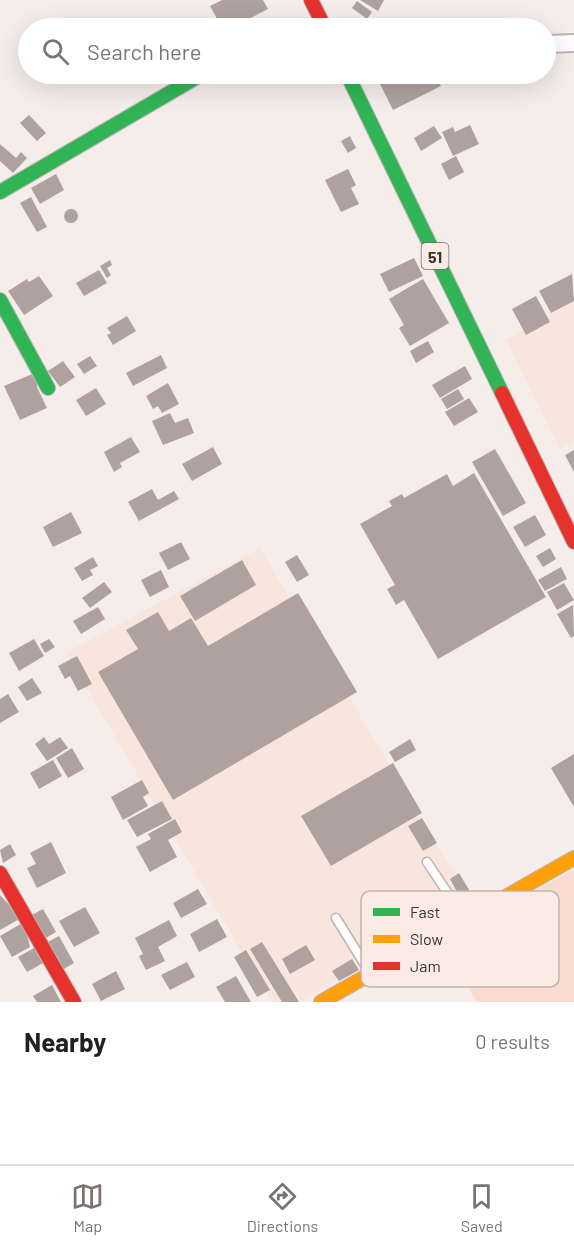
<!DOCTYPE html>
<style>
:root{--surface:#fff;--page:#f6f6f6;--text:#202124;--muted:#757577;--line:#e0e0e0;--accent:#7e726e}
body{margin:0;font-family:Barlow,sans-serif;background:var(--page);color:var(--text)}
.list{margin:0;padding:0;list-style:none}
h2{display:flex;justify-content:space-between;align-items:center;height:78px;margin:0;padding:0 24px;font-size:26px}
h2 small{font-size:20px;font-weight:400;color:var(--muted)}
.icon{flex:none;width:33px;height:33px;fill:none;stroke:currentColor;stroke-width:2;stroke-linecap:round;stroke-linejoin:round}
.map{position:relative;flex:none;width:574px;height:1002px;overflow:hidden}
.search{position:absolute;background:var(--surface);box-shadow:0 6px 24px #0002;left:18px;right:18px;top:18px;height:66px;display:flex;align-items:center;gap:15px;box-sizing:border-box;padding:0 21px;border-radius:33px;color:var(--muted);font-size:22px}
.sheet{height:162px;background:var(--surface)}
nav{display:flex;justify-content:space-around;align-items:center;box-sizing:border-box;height:84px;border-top:2px solid var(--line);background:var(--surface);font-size:16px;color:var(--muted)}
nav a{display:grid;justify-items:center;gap:3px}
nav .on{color:var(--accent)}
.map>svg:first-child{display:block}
.built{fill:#f8e5de}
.green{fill:#f9dcd1}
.building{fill:#afa29e}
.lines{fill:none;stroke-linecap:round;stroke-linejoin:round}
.lane-casing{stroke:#beb4b0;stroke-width:11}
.street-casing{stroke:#beb4b0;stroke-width:20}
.fast-casing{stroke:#beb4b0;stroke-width:16}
.slow-casing{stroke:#beb4b0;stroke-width:16}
.jam-casing{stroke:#beb4b0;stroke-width:16}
.lane{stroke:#fefcfc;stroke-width:8}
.street{stroke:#fefcfc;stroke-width:16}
.fast{stroke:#30b455;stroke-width:14}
.slow{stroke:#ff9f0a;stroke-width:14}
.jam{stroke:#e5322d;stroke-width:14}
.labels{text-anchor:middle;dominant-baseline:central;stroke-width:6;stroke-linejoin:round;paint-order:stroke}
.shield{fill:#faebe5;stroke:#766863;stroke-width:1.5}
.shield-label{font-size:16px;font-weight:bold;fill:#3e302b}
.key{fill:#faebe5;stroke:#c2b3ad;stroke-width:1.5}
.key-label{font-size:16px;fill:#3e302b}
</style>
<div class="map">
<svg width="574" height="1002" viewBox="0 0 574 1002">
<rect width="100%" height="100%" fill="#f5edea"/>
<path class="built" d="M574 301V441L560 449 506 340Z
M260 548 471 902 300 1002H271L66 653Z"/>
<path class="green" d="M574 869V1002H477L442 943Z"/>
<path class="building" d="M222 0H263L268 9 231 28H222L210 6Z
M360 0H384L378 11Z
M357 1 372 12 367 19 352 8Z
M287 19 292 28H270Z
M383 74H434L441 86 393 110 377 78Z
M29 115 46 133 37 141 20 123Z
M470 125 479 144 453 156 442 132 453 127 455 132Z
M434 126 442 138 421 151 414 138Z
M350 136 356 148 348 153 341 141Z
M0 144 16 158 21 152 27 158 13 173 0 161Z
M456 156 464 172 449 180 441 164Z
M348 169 356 185 351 188 359 204 341 212 325 180Z
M56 174 64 190 40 204 31 188Z
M31 197 47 227 37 232 20 203Z
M64 216a7 7 0 1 1 14 0a7 7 0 1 1-14 0Z
M414 258 423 276 389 292 380 274Z
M110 260 112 265 107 268 111 275 107 278 100 266Z
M99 270 107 283 84 296 76 283Z
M572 274 574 301 551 313 539 291Z
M39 276 53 296 24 315 8 291 27 279 29 282Z
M423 279 449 323 410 346 399 328 404 325 389 299Z
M536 296 550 322 526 335 512 309Z
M127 316 136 331 113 345 107 335 111 333 107 328Z
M428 341 434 352 416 363 410 351Z
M161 355 167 368 133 386 126 373Z
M90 356 97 366 84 374 77 364Z
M63 361 75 377 60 387 48 371Z
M465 366 472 379 440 398 432 385Z
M37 372V387L47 408 20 420 4 386Z
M168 383 179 404 162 413 158 406 153 409 146 396Z
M96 388 106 404 86 416 76 400Z
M458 389 464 399 447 409 441 399Z
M469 398 478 412 454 426 445 412Z
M170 413 175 423 188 418 194 433 163 445 152 421Z
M131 437 140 452 120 463 122 467 114 472 104 452Z
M213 447 222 464 192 481 182 464Z
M495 449 526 503 503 516 472 462Z
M574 450V472L565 455Z
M474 473 546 597 438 659 404 600 396 605 387 589 395 585 360 524 392 506 389 501 402 494 404 498 447 474 453 486Z
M152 489 158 500 174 491 179 499 139 521 128 502Z
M71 512 82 533 53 547 43 527Z
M535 515 546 535 525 547 513 527Z
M181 542 190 559 168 570 159 553Z
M550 548 556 559 543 567 536 556Z
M297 555 309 575 297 582 285 562Z
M93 557 98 566 90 570 93 575 82 581 74 568Z
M242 560 256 585 195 621 180 596Z
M561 567 567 579 545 591 538 580Z
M161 570 169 587 150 597 141 580Z
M104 582 112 592 90 608 82 598Z
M564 583 574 600 557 610 547 592Z
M298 593 357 692 173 800 98 672 138 649 126 630 158 612 169 631 191 618 208 646Z
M573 605 574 636 571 638 557 614Z
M98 607 105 619 81 634 73 621Z
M34 639 44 656 19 671 9 653Z
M49 639 55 647 45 653 40 644Z
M77 656 92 684 78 691 70 676 65 679 58 666Z
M32 678 42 693 27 701 18 687Z
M8 694 19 712 0 723V699Z
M44 737 49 744 60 737 68 748 47 761 35 744Z
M410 739 416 750 395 762 389 752Z
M72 748 84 769 68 778 56 758Z
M574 754V807L551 768Z
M53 760 62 776 39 789 30 773Z
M393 763 422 813 331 866 301 816Z
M142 780 149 793 143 797 148 806 123 820 111 797Z
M162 801 172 819 137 837 127 820Z
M422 818 437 843 423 851 408 826Z
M175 819 182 832 168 840 177 857 150 872 136 847 151 839 148 834Z
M51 842 66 873 37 888 27 868 36 864 30 853Z
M10 844 16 855 3 863 0 850Z
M459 873 471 893 461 899 450 879Z
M198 889 207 904 181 918 173 903Z
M0 895 21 918 0 930Z
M85 907 100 933 74 947 59 921Z
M43 909 56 932 44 939 30 916Z
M217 919 227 937 199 952 190 934Z
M169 920 177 936 158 947 165 961 146 970 139 956 143 954 135 938Z
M24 922 30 947 12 957 0 936Z
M59 936 74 963 62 970 46 943Z
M262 942 299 1002H282L250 949Z
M306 945 315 960 290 974 282 959Z
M34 948 43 963 27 972 18 957Z
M246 950 270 990 257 997 234 957Z
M352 959 359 970 339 981 332 971Z
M187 962 195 977 170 990 161 975Z
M116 971 125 989 101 1001 92 984Z
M236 976 251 1002H225L216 987Z
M52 985 61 1002H37L33 996Z"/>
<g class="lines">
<g class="lane-casing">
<path id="lane" d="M427 862 465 919
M336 918 370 973"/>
</g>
<g class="street-casing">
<path id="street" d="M546 44 574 43"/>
</g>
<g class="fast-casing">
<path id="fast" d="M347 74 502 393
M0 192 202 74
M0 300 48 388"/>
</g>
<g class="slow-casing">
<path id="slow" d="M321 1002 574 858"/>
</g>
<g class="jam-casing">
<path id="jam" d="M311 0 325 28
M502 393 574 542
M0 873 74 1002"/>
</g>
<use href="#lane" class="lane"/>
<use href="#street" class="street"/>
<use href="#fast" class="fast"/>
<use href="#slow" class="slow"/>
<use href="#jam" class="jam"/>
</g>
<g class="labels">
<rect class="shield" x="421.5" y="243" width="27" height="26" rx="4.5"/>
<g class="shield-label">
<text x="435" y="256">51</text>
</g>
</g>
<rect x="361" y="891" width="198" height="96" rx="9" class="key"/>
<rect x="373" y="908" width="27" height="8" fill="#30b455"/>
<rect x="373" y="935" width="27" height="8" fill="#ff9f0a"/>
<rect x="373" y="962" width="27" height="8" fill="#e5322d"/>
<g class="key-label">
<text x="410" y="918">Fast</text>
<text x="410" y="945">Slow</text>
<text x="410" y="972">Jam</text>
</g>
</svg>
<div class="search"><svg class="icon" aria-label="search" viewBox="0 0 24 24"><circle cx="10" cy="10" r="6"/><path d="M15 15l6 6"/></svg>Search here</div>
</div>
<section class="sheet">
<h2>Nearby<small>0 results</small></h2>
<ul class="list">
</ul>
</section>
<nav>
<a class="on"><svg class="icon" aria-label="map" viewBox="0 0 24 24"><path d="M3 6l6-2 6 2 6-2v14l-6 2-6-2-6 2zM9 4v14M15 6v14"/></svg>Map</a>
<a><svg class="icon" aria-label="directions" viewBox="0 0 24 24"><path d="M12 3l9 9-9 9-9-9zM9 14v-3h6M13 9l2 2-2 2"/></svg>Directions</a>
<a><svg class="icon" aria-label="saved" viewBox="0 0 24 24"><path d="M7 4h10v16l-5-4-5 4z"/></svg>Saved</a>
</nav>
